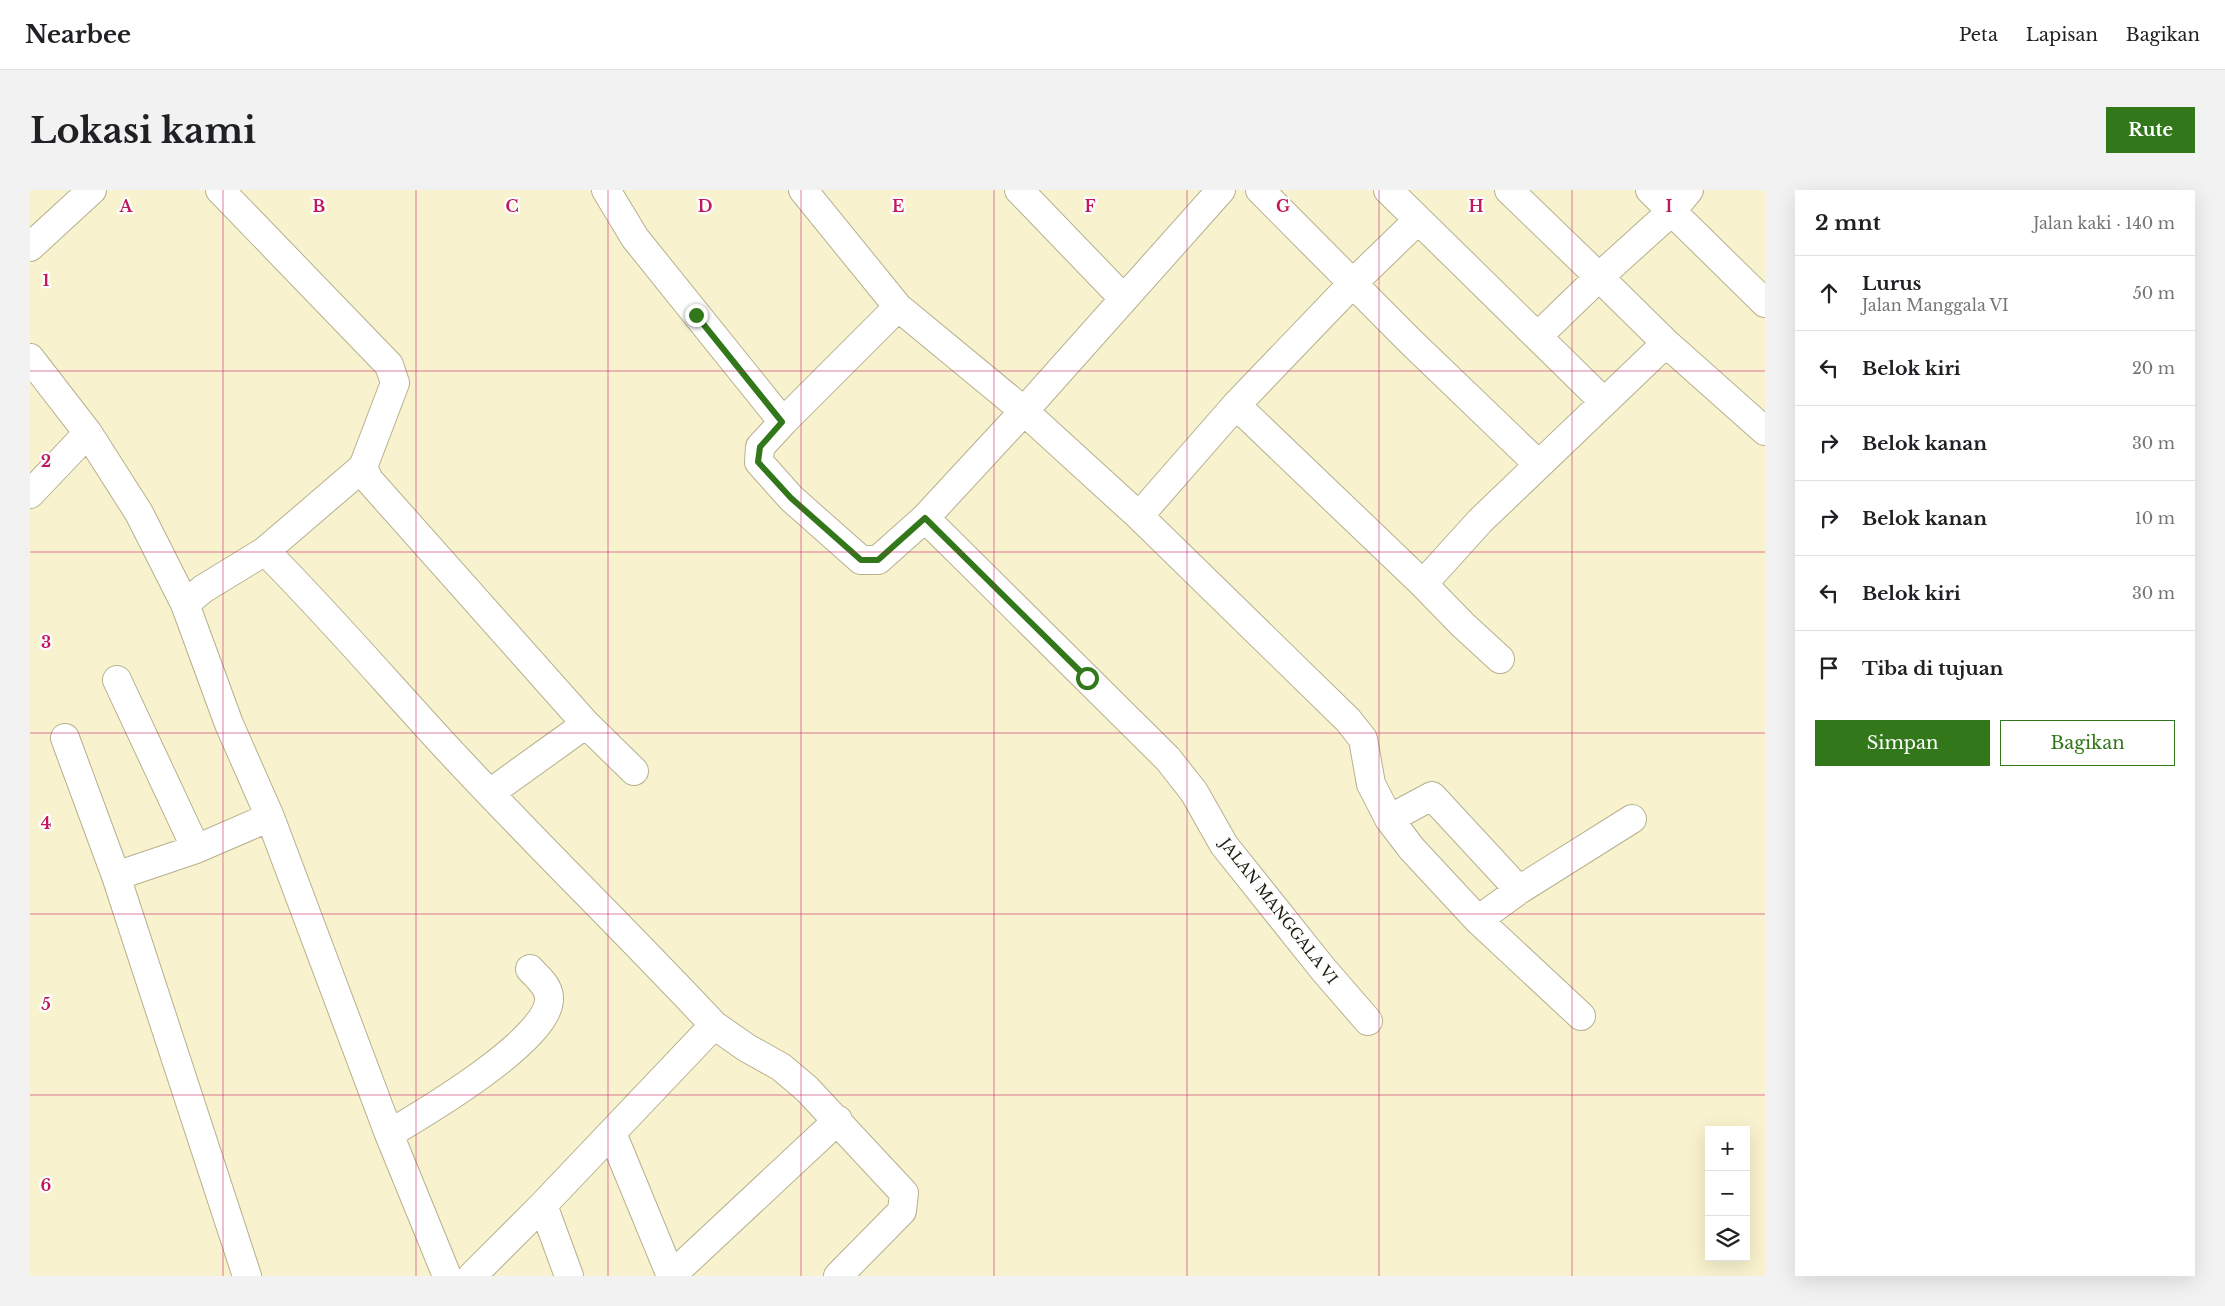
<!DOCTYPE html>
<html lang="id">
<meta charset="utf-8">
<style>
:root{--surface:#fff;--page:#f2f2f2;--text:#202124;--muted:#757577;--line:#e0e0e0;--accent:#32781a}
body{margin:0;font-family:"Libre Baskerville",serif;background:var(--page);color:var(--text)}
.controls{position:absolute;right:15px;bottom:15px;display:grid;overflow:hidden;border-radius:0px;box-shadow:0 5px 20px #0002}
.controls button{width:45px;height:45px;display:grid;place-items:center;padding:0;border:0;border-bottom:1px solid var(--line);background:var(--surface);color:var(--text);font:25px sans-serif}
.stop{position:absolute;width:15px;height:15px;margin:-11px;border:4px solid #32781a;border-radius:50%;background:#fff}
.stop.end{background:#32781a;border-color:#fff;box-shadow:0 1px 5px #0008}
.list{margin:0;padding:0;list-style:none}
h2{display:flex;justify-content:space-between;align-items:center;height:65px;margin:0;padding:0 20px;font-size:21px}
h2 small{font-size:16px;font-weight:400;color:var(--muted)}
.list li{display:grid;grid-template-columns:32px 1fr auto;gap:15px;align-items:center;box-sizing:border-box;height:75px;padding:0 20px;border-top:1px solid var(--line)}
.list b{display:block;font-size:19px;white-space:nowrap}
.list p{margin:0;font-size:16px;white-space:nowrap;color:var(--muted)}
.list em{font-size:16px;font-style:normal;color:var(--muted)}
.actions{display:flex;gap:10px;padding:15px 20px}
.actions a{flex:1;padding:11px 0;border:1px solid var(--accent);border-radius:0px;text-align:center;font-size:18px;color:var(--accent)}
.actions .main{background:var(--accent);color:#fff}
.icon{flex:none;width:28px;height:28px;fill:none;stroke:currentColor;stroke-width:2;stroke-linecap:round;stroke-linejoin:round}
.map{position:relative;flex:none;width:1735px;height:1086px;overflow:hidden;border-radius:0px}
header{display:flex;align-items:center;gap:30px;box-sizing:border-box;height:70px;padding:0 25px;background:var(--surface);border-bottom:1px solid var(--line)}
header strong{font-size:24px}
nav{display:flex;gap:28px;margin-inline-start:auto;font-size:18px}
.intro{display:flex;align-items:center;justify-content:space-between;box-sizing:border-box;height:120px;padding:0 30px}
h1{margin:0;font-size:35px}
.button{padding:12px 22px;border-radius:0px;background:var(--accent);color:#fff;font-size:18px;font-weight:700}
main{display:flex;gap:30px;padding:0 30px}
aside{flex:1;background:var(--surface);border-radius:0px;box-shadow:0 5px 20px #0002}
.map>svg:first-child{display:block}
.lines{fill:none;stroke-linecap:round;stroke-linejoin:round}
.minor-casing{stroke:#b6b08e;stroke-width:30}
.minor{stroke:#fff;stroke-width:28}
.route{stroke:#32781a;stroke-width:6}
.grid{fill:none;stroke:#c2185b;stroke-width:1;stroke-opacity:0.55}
.labels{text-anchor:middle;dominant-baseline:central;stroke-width:4.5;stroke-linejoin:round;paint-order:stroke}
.street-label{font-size:15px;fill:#1e1b0e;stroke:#fefefe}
.grid-label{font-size:16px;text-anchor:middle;font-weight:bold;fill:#c2185b;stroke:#fefefe;stroke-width:4.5;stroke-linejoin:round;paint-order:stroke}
</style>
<header>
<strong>Nearbee</strong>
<nav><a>Peta</a><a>Lapisan</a><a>Bagikan</a></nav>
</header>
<div class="intro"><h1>Lokasi kami</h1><a class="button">Rute</a></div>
<main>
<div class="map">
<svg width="1735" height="1086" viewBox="0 0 1735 1086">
<rect width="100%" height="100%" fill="#f8f2ce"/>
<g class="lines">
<g class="minor-casing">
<path id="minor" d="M190 0 359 175 365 193 333 277 339 290 556 534 604 581
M576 0 605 48 753 232 868 117 994 221 895 328 848 370H831L761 308 729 272 730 257 753 232
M773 0 868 117
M989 0 1093 108
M1191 0 994 221 1109 326 1206 215 1393 394 1450 331 1636 153
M1230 0 1380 151 1508 274
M1358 0 1573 211
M1479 0 1569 87 1642 21 1659 0
M1620 0 1735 113
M0 57 62 0
M1508 146 1569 87 1636 153 1735 241
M0 168 58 243 109 323 155 414 199 534 240 627 359 944 417 1086
M1206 215 1323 93 1388 30
M0 304 58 243
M1109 326 1318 530 1333 549 1341 594 1359 629 1382 659 1448 730 1551 826
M895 328 1138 569 1164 602 1194 655 1293 779 1338 831
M235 361 333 277
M1393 394 1433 435 1470 469
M155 414 173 399 235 361C298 424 356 492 417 558 504 652 596 741 684 835
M87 490 166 659
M35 548 86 686 166 659 240 627
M460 603 556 534
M1359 629 1402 606 1489 700
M86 686 217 1086
M1448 730 1489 700 1602 629
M582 943 641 1086
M359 944C391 925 523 848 519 807 518 795 508 788 500 779
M513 1015 539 1086
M442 1086 513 1015 684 835 717 858 751 877 777 899 874 1003 872 1021 808 1086
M641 1086 808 930"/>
</g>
<use href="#minor" class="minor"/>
</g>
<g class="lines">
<path class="route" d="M666 125 752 232 730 257 728 272 761 308 831 370H848L895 328 1057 488"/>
</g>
<path class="grid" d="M193 0V1086M386 0V1086M578 0V1086M771 0V1086M964 0V1086M1157 0V1086M1349 0V1086M1542 0V1086M0 181H1735M0 362H1735M0 543H1735M0 724H1735M0 905H1735"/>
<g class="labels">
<g class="street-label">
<text transform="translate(1249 721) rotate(52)">JALAN MANGGALA VI</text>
</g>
</g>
<g class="grid-label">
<text x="96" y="22">A</text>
<text x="289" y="22">B</text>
<text x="482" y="22">C</text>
<text x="675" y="22">D</text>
<text x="868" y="22">E</text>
<text x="1060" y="22">F</text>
<text x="1253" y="22">G</text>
<text x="1446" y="22">H</text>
<text x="1639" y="22">I</text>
<text x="16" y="96">1</text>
<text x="16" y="277">2</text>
<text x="16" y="458">3</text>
<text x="16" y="639">4</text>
<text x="16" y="820">5</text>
<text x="16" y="1001">6</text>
</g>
</svg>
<div class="controls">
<button>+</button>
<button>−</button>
<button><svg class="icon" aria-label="layers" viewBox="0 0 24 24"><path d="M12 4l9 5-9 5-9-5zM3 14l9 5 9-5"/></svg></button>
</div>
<div class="stop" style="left:1057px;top:488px"></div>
<div class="stop end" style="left:666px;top:125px"></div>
</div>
<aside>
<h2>2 mnt<small>Jalan kaki · 140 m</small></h2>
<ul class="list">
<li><svg class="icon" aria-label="ahead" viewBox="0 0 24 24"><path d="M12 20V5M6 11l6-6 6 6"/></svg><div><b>Lurus</b><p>Jalan Manggala VI</p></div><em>50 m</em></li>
<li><svg class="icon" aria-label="left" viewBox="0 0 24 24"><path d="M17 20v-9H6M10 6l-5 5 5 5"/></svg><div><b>Belok kiri</b></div><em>20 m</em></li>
<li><svg class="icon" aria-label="right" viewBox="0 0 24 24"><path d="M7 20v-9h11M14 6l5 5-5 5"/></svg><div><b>Belok kanan</b></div><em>30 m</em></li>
<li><svg class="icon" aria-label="right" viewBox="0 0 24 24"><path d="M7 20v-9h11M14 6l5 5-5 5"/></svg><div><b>Belok kanan</b></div><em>10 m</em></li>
<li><svg class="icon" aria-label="left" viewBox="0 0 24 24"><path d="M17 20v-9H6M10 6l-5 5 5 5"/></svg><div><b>Belok kiri</b></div><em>30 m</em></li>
<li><svg class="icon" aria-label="arrive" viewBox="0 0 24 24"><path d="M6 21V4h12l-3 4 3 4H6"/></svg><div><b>Tiba di tujuan</b></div></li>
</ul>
<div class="actions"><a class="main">Simpan</a><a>Bagikan</a></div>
</aside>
</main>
